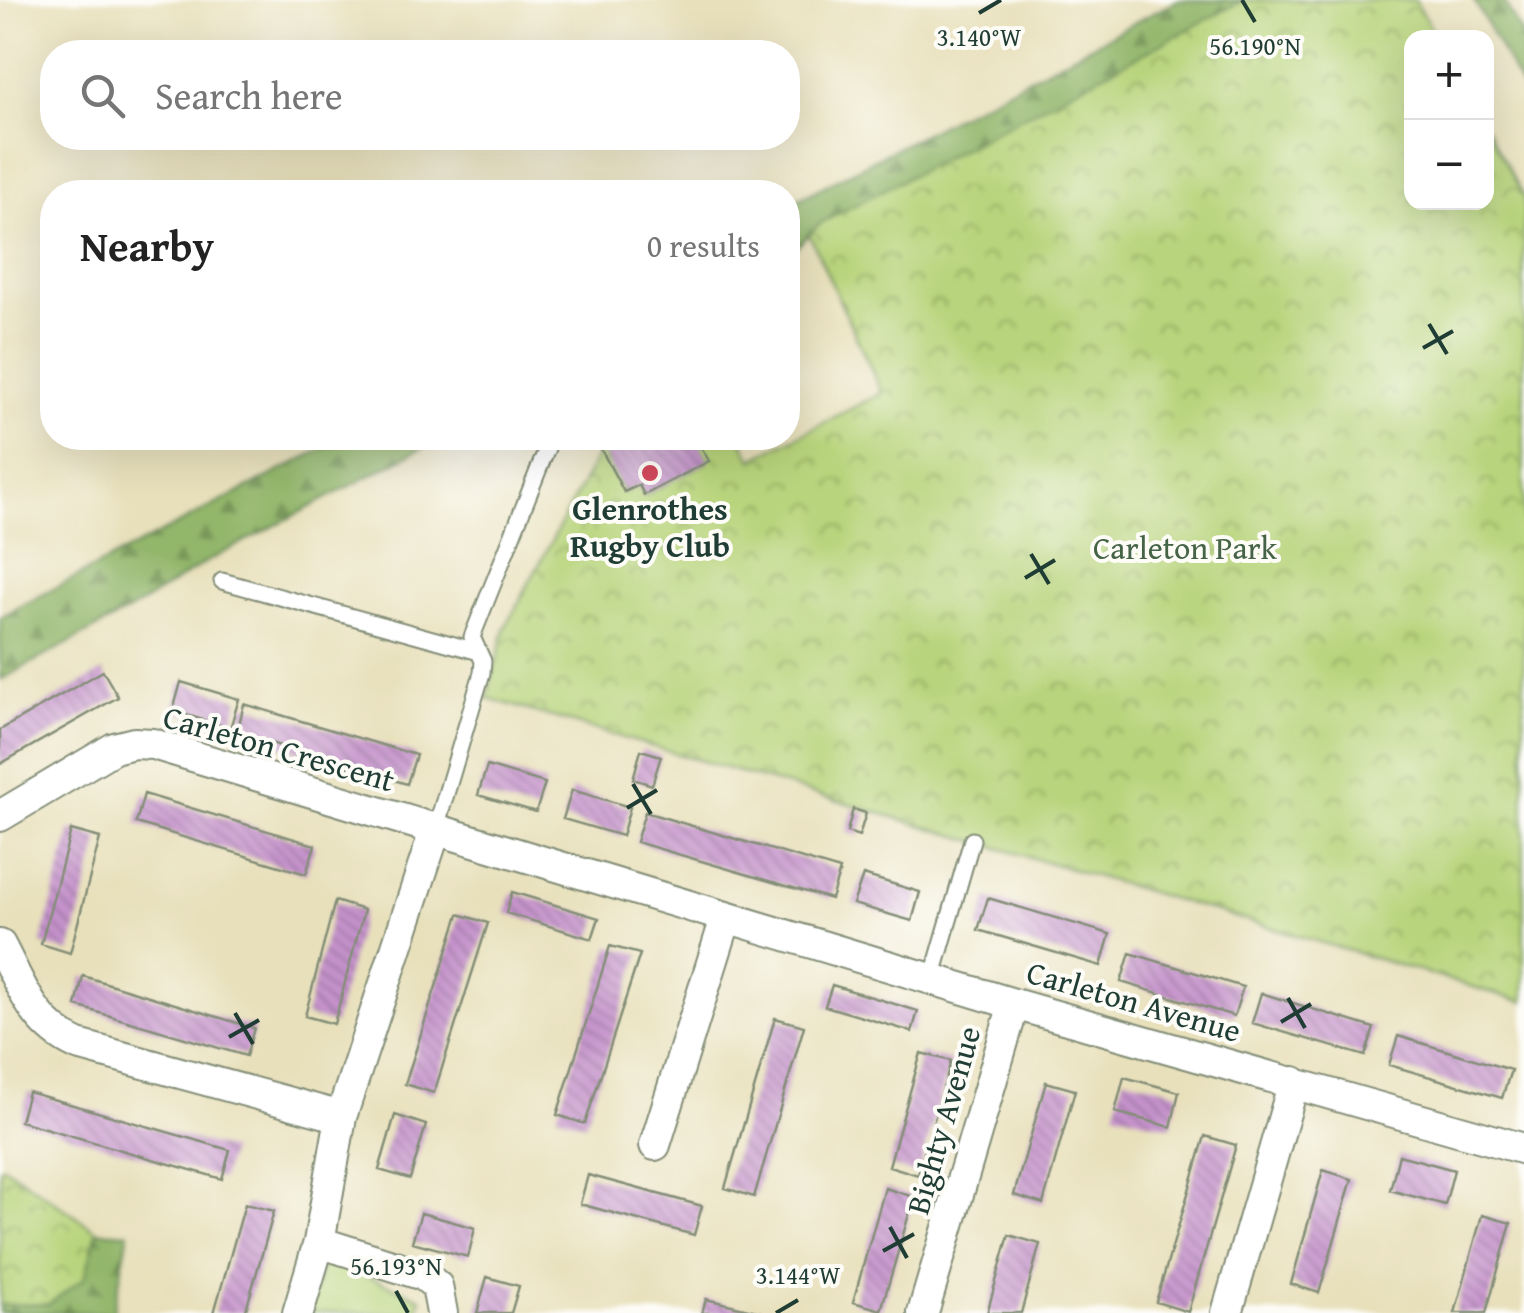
<!DOCTYPE html>
<meta charset="utf-8">
<style>
:root{--surface:#fff;--page:#f6f6f6;--text:#222;--muted:#767676;--line:#e0e0e0}
body{margin:0;font-family:"Gentium Book Plus",serif;background:var(--page);color:var(--text)}
.controls{position:absolute;right:30px;top:30px;display:grid;overflow:hidden;border-radius:20px;box-shadow:0 10px 40px #0002}
.controls button{width:90px;height:90px;display:grid;place-items:center;padding:0;border:0;border-bottom:2px solid var(--line);background:var(--surface);color:var(--text);font:50px sans-serif}
.list{margin:0;padding:0;list-style:none}
h2{display:flex;justify-content:space-between;align-items:center;height:130px;margin:0;padding:0 40px;font-size:42px}
h2 small{font-size:32px;font-weight:400;color:var(--muted)}
.icon{flex:none;width:55px;height:55px;fill:none;stroke:currentColor;stroke-width:2;stroke-linecap:round;stroke-linejoin:round}
.map{position:relative;flex:none;width:1524px;height:1313px;overflow:hidden}
.search{position:absolute;background:var(--surface);box-shadow:0 10px 40px #0002;left:40px;top:40px;width:760px;height:110px;display:flex;align-items:center;gap:25px;box-sizing:border-box;padding:0 35px;border-radius:40px;color:var(--muted);font-size:38px}
.panel{position:absolute;background:var(--surface);box-shadow:0 10px 40px #0002;left:40px;top:180px;width:760px;height:270px;border-radius:40px}
.map>svg:first-child{display:block}
.grass{fill:#b8d47b;stroke:#6c8858;stroke-width:2.5}
.forest{fill:url(#forest-firs);stroke:#587a50;stroke-width:2.5}
.park{fill:url(#park-crowns);stroke:#6c8858;stroke-width:2.5}
.building{fill:url(#building-back-hatch)}
.lines{fill:none;stroke-linecap:round;stroke-linejoin:round}
.service-casing{stroke:#848e78;stroke-width:19}
.minor-casing{stroke:#848e78;stroke-width:34}
.service{stroke:#fff;stroke-width:15}
.minor{stroke:#fff;stroke-width:30}
.ticks{fill:none;stroke:#1f3d34;stroke-width:4}
.poi-dot{fill:#d1495b;stroke:#fdfcf7;stroke-width:4}
.labels{text-anchor:middle;dominant-baseline:central;stroke-width:8;stroke-linejoin:round;paint-order:stroke}
.poi-label{font-size:32px;font-weight:bold;fill:#1f3d34;stroke:#fdfcf7}
.park-label{font-size:32px;fill:#456346;stroke:#fdfcf7}
.street-label{font-size:32px;fill:#1f3d34;stroke:#fdfcf7}
.ticks-label{font-size:25px;text-anchor:middle;fill:#1f3d34;stroke:#fdfcf7;stroke-width:8;stroke-linejoin:round;paint-order:stroke}
</style>
<div class="map">
<svg width="1524" height="1313" viewBox="0 0 1524 1313">
<defs>
<pattern id="forest-firs" width="22" height="20" patternUnits="userSpaceOnUse" patternTransform="scale(2.5)"><rect width="22" height="20" fill="#92b66b"/><path d="M5 1l3.5 6h-7zM16 11l3.5 6h-7z" fill="#779559"/></pattern>
<pattern id="park-crowns" width="20" height="18" patternUnits="userSpaceOnUse" patternTransform="scale(2.5)"><rect width="20" height="18" fill="#b8d47b"/><path d="M2 6a3 3 0 1 1 6 0M12 15a3 3 0 1 1 6 0" fill="none" stroke="#95ad66"/></pattern>
<pattern id="building-back-hatch" width="6" height="6" patternUnits="userSpaceOnUse" patternTransform="scale(2.5)"><rect width="6" height="6" fill="#c592cb"/><path d="M-1 5l2 2M0 0l6 6M5-1l2 2" fill="none" stroke="#9f78a6"/></pattern>
</defs>
<rect width="100%" height="100%" fill="#fdfcf7"/>
<filter id="ink" filterUnits="userSpaceOnUse"><feTurbulence type="fractalNoise" baseFrequency=".01" numOctaves="2"/><feDisplacementMap in="SourceGraphic" scale="20" xChannelSelector="R" yChannelSelector="G"/><feConvolveMatrix kernelMatrix="1 2 1 2 8 2 1 2 1" color-interpolation-filters="sRGB"/></filter>
<filter id="wash" filterUnits="userSpaceOnUse"><feTurbulence type="fractalNoise" baseFrequency=".0048" numOctaves="4" result="noise"/><feDisplacementMap in="SourceGraphic" scale="40" xChannelSelector="R" yChannelSelector="G"/><feGaussianBlur stdDeviation="2.25" result="paint"/><feColorMatrix in="noise" values="0 0 0 0 0 0 0 0 0 0 0 0 0 0 0 0 0 1.4 0 .05"/><feComposite in="paint" operator="in"/></filter>
<g filter="url(#wash)">
<rect width="100%" height="100%" fill="#e8e0bb"/>
<path class="grass" d="M324 1259 421 1298 417 1313H309Z"/>
<path class="forest" d="M1178 0H1245L821 223 788 255V205Z
M1474 0H1503L1524 38V92Z
M343 438H441L206 562 134 608 0 680V617Z
M97 1231 129 1233 113 1313H0V1305L49 1304 85 1277Z"/>
<path class="park" d="M1244 0H1415L1436 37 1412 38V202H1486L1487 129 1524 197V1002L487 698 505 628 601 449 624 492 639 485 644 495 708 461 696 438H741L752 459 882 393 809 234 821 223Z
M3 1166 97 1231 85 1277 49 1304 0 1305V1168Z"/>
<g id="blocks">
<path class="building" d="M595 438H696L709 461 644 495 639 485 624 492Z
M103 671 118 697 0 764V730Z
M181 682 239 699 230 728 173 711Z
M244 704 416 755 407 784 237 733Z
M641 750 661 756 652 785 633 779Z
M487 766 545 783 536 812 478 795Z
M572 790 630 807 622 836 563 819Z
M144 794 315 845 306 874 136 823Z
M853 809 866 813 859 836 847 832Z
M645 812 840 870 831 899 636 842Z
M71 830 100 838 70 953 41 944Z
M863 875 920 892 912 921 853 904Z
M512 892 599 918 592 939 506 913Z
M988 898 1110 934 1101 966 978 930Z
M335 901 364 910 334 1024 305 1016Z
M459 914 488 923 434 1093 405 1084Z
M610 946 640 954 585 1124 557 1115Z
M1130 953 1243 987 1234 1016 1121 982Z
M83 976 254 1028 246 1056 76 1006Z
M832 985 918 1011 912 1032 825 1006Z
M1261 993 1374 1028 1365 1056 1252 1023Z
M775 1018 804 1026 754 1197 725 1188Z
M1398 1036 1511 1070 1502 1098 1389 1065Z
M921 1053 951 1061 918 1175 889 1166Z
M1124 1077 1179 1092 1171 1127 1115 1112Z
M1046 1082 1075 1090 1043 1204 1014 1195Z
M28 1092 230 1150 222 1179 20 1121Z
M395 1115 426 1125 410 1179 379 1170Z
M1205 1136 1236 1145 1188 1312 1156 1302Z
M1399 1155 1454 1170 1445 1205 1390 1190Z
M1323 1170 1352 1179 1319 1293 1291 1284Z
M588 1175 702 1206 694 1235 580 1204Z
M885 1188 914 1197 881 1310 853 1302Z
M245 1204 274 1211 266 1240 245 1313H214Z
M421 1213 475 1228 468 1257 412 1242Z
M1482 1215 1511 1223 1486 1313H1455Z
M1009 1235 1040 1244 1021 1313H987Z
M487 1277 519 1286 511 1313H477Z
M706 1299 761 1312 760 1313H702Z"/>
</g>
</g>
<g filter="url(#ink)">
<use href="#blocks" fill-opacity="0" stroke="#848e78" stroke-width="2.5"/>
<g class="lines">
<g class="service-casing">
<path id="service" d="M222 581 476 651
M435 831 482 673 483 661 472 637 551 438
M932 979 972 840"/>
</g>
<g class="minor-casing">
<path id="minor" d="M0 816 114 748 134 743 153 744 1014 1004 1524 1149
M0 945C22 986 33 1025 78 1045L341 1117
M655 1145 726 918
M319 1242 423 1275 437 1286 442 1313
M298 1313 319 1242 341 1117 435 831
M923 1313 1014 1004
M1227 1313 1294 1082"/>
</g>
<use href="#service" class="service"/>
<use href="#minor" class="minor"/>
</g>
</g>
<path class="ticks" d="M1242 0 1255 22M979 13 1001 0M1429 324 1447 354M1423 348 1453 331M1031 554 1049 584M1025 578 1055 560M633 784 651 814M627 808 657 790M1288 998 1305 1028M235 1013 253 1044M1281 1022 1311 1004M229 1037 259 1020M890 1227 907 1258M883 1251 914 1234M396 1291 408 1313M776 1313 798 1300"/>
<circle class="poi-dot" cx="650" cy="473" r="10"/>
<g class="labels">
<g class="poi-label">
<text x="650" y="508">Glenrothes<tspan x="650" dy="37">Rugby Club</tspan></text>
</g>
<g class="park-label">
<text x="1185" y="547">Carleton Park</text>
</g>
<g class="street-label">
<text transform="translate(279 748) rotate(16)">Carleton Crescent</text>
<text transform="translate(1134 1001) rotate(16)">Carleton Avenue</text>
<text transform="translate(943 1120) rotate(-74)">Bighty Avenue</text>
</g>
</g>
<g class="ticks-label">
<text x="979" y="46">3.140°W</text>
<text x="1255" y="55">56.190°N</text>
<text x="396" y="1275">56.193°N</text>
<text x="798" y="1284">3.144°W</text>
</g>
</svg>
<div class="controls">
<button>+</button>
<button>−</button>
</div>
<div class="search"><svg class="icon" aria-label="search" viewBox="0 0 24 24"><circle cx="10" cy="10" r="6"/><path d="M15 15l6 6"/></svg>Search here</div>
<section class="panel">
<h2>Nearby<small>0 results</small></h2>
<ul class="list">
</ul>
</section>
</div>
